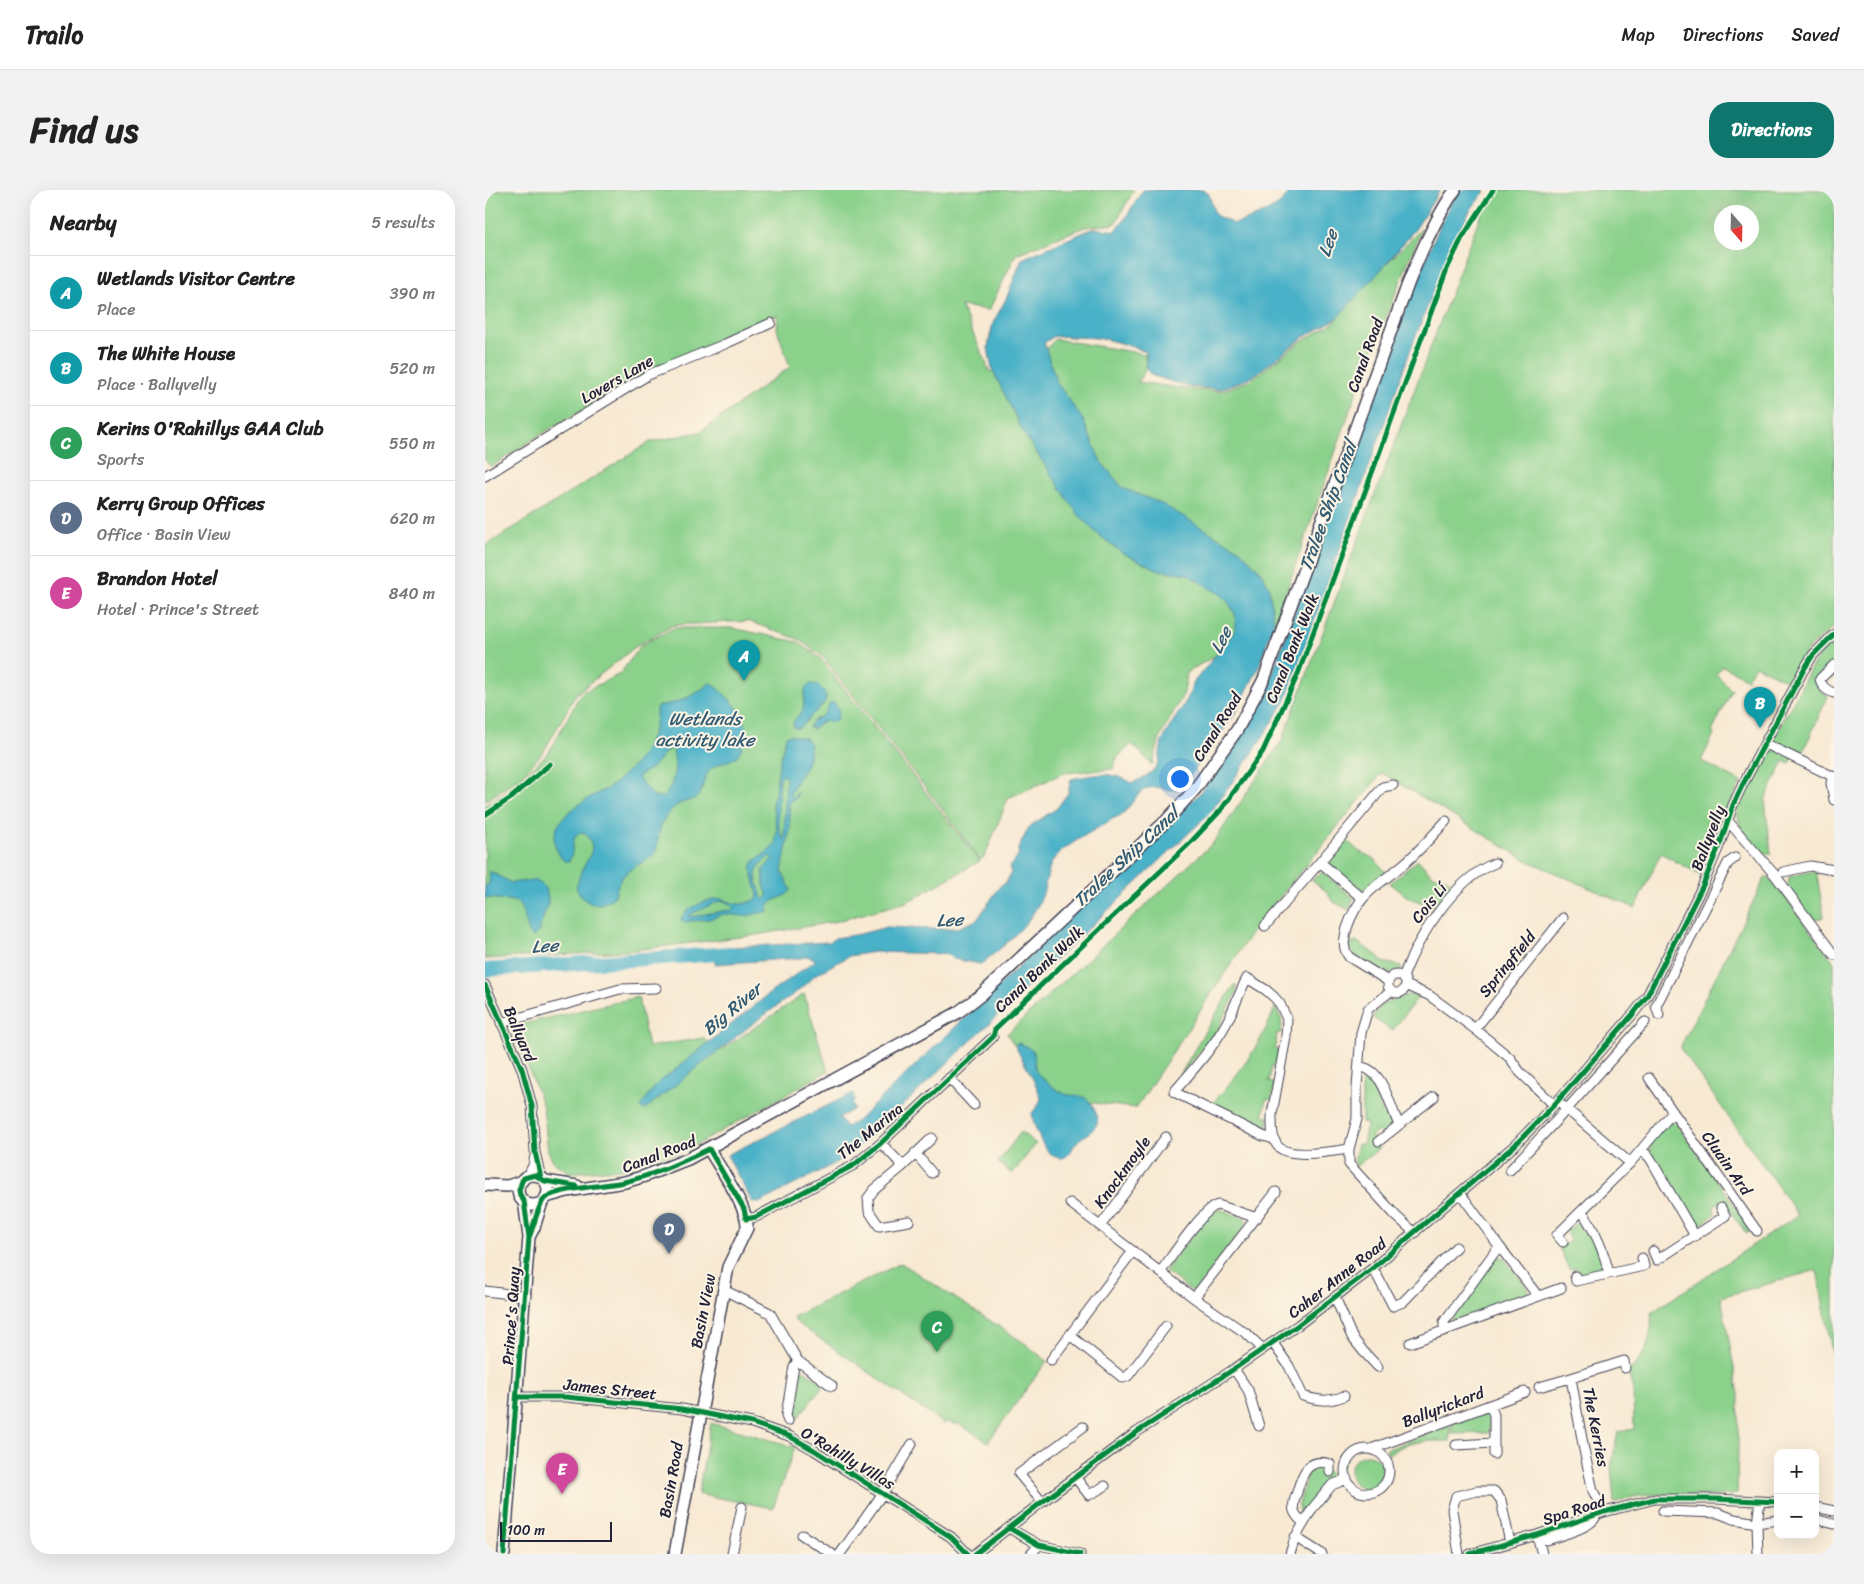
<!DOCTYPE html>
<meta charset="utf-8">
<style>
:root{--surface:#fff;--page:#f2f2f2;--text:#222;--muted:#767676;--line:#e0e0e0;--accent:#0f766e}
body{margin:0;font-family:Sriracha,sans-serif;background:var(--page);color:var(--text)}
.controls{position:absolute;right:15px;bottom:15px;display:grid;overflow:hidden;border-radius:10px;box-shadow:0 5px 20px #0002}
.controls button{width:45px;height:45px;display:grid;place-items:center;padding:0;border:0;border-bottom:1px solid var(--line);background:var(--surface);color:var(--text);font:25px sans-serif}
.compass{position:absolute;left:1229px;top:15px;width:45px;height:45px;border-radius:50%;background:var(--surface);box-shadow:0 5px 20px #0002;rotate:160deg}
.scale{position:absolute;left:15px;bottom:12px;width:112px;box-sizing:border-box;padding-left:5px;border:2px solid #22223b;border-top:0;font-size:14px;line-height:18px;white-space:nowrap;color:#22223b;-webkit-text-stroke:4px #fcf5e5;paint-order:stroke}
.you{position:absolute;left:694px;top:588px;width:18px;height:18px;margin:-12px;border:4px solid #fff;border-radius:50%;background:#1a73e8;box-shadow:0 0 0 8px #1a73e833}
.badge{display:grid;place-items:center;width:32px;height:32px;border-radius:50%;background:var(--accent);color:#fff;font-size:16px;font-weight:700}
.pin{position:absolute;translate:-50% -41px;filter:drop-shadow(0 1px 2px #0008)}
.pin::after{content:'';position:absolute;top:26px;width:18px;height:15px;background:inherit;clip-path:polygon(0 0,100% 0,50% 100%)}
.list{margin:0;padding:0;list-style:none}
h2{display:flex;justify-content:space-between;align-items:center;height:65px;margin:0;padding:0 20px;font-size:21px}
h2 small{font-size:16px;font-weight:400;color:var(--muted)}
.list li{display:grid;grid-template-columns:32px 1fr auto;gap:15px;align-items:center;box-sizing:border-box;height:75px;padding:0 20px;border-top:1px solid var(--line)}
.list b{display:block;font-size:19px;white-space:nowrap}
.list p{margin:0;font-size:16px;white-space:nowrap;color:var(--muted)}
.list em{font-size:16px;font-style:normal;color:var(--muted)}
.map{position:relative;flex:none;width:1349px;height:1364px;overflow:hidden;border-radius:20px}
header{display:flex;align-items:center;gap:30px;box-sizing:border-box;height:70px;padding:0 25px;background:var(--surface);border-bottom:1px solid var(--line)}
header strong{font-size:24px}
nav{display:flex;gap:28px;margin-inline-start:auto;font-size:18px}
.intro{display:flex;align-items:center;justify-content:space-between;box-sizing:border-box;height:120px;padding:0 30px}
h1{margin:0;font-size:35px}
.button{padding:12px 22px;border-radius:20px;background:var(--accent);color:#fff;font-size:18px;font-weight:700}
main{display:flex;gap:30px;padding:0 30px}
aside{flex:1;background:var(--surface);border-radius:20px;box-shadow:0 5px 20px #0002}
.map>svg:first-child{display:block}
.green{fill:#8bd18c;stroke:#567a64;fill-rule:evenodd}
.water{fill:#4ab1c8;stroke:#366a82;fill-rule:evenodd}
.lines{fill:none;stroke-linecap:round;stroke-linejoin:round}
.river{stroke:#4ab1c8;stroke-width:14}
.minor-casing{stroke:#424052;stroke-width:11}
.major-casing{stroke:#424052;stroke-width:14}
.minor{stroke:#fff;stroke-width:9}
.major{stroke:#fff;stroke-width:11}
.cycleway-casing{stroke:#fcf5e5;stroke-width:8}
.cycleway{stroke:#00873e;stroke-width:5}
.labels{text-anchor:middle;dominant-baseline:central;stroke-width:4;stroke-linejoin:round;paint-order:stroke}
.street-label{font-size:16px;fill:#22223b;stroke:#fcf5e5}
.water-label{font-size:18px;font-style:italic;fill:#325b73;stroke:#fcf5e5}
</style>
<header>
<strong>Trailo</strong>
<nav><a>Map</a><a>Directions</a><a>Saved</a></nav>
</header>
<div class="intro"><h1>Find us</h1><a class="button">Directions</a></div>
<main>
<aside>
<h2>Nearby<small>5 results</small></h2>
<ul class="list">
<li><span class="badge" style="background:#0f9aa8">A</span><div><b>Wetlands Visitor Centre</b><p>Place</p></div><em>390 m</em></li>
<li><span class="badge" style="background:#0f9aa8">B</span><div><b>The White House</b><p>Place · Ballyvelly</p></div><em>520 m</em></li>
<li><span class="badge" style="background:#2e9e5b">C</span><div><b>Kerins O'Rahillys GAA Club</b><p>Sports</p></div><em>550 m</em></li>
<li><span class="badge" style="background:#5c6f8a">D</span><div><b>Kerry Group Offices</b><p>Office · Basin View</p></div><em>620 m</em></li>
<li><span class="badge" style="background:#d1479c">E</span><div><b>Brandon Hotel</b><p>Hotel · Prince's Street</p></div><em>840 m</em></li>
</ul>
</aside>
<div class="map">
<svg width="1349" height="1364" viewBox="0 0 1349 1364">
<rect width="100%" height="100%" fill="#fcf5e5"/>
<filter id="ink" filterUnits="userSpaceOnUse"><feTurbulence type="fractalNoise" baseFrequency=".02" numOctaves="2"/><feDisplacementMap in="SourceGraphic" scale="10" xChannelSelector="R" yChannelSelector="G"/><feConvolveMatrix kernelMatrix="1 2 1 2 8 2 1 2 1" color-interpolation-filters="sRGB"/></filter>
<filter id="wash" filterUnits="userSpaceOnUse"><feTurbulence type="fractalNoise" baseFrequency=".0096" numOctaves="4" result="noise"/><feDisplacementMap in="SourceGraphic" scale="20" xChannelSelector="R" yChannelSelector="G"/><feGaussianBlur stdDeviation="1.12" result="paint"/><feColorMatrix in="noise" values="0 0 0 0 0 0 0 0 0 0 0 0 0 0 0 0 0 1.4 0 .05"/><feComposite in="paint" operator="in"/></filter>
<g filter="url(#wash)">
<rect width="100%" height="100%" fill="#f8e9d3"/>
<path class="green" d="M0 0H649L630 34 600 37 531 64 504 120 476 116 505 182 508 181C498 148 507 138 521 109 527 96 532 82 537 69L609 38 630 41 638 32 658 0H702L538 138 955 0 931 38 899 76 937 38 877 186 791 431 702 482 699 503 676 545 667 575 647 554 632 568 628 579 579 583 523 608 500 666 495 670 457 619 337 466 313 449 263 431 189 435 154 454 91 504 59 561 35 588 0 611V356L165 252 215 242 305 177 292 139 293 125 164 182 63 240 6 277 0 270ZM853 127 850 132 814 153 766 190 735 201 702 199 653 192 661 179 660 164 570 149 562 159 559 153 569 146 616 148 644 155 661 162 662 179 666 185 705 197 735 199 767 187 819 147Z
M1016 0H1349V437L1324 457 1306 493 1270 475 1262 489 1238 476 1231 484 1247 500 1227 542 1229 544 1216 571 1256 592 1239 625 1215 685 1176 663 1150 718 1041 670 897 583 771 736 651 918 566 908 522 844 728 653 797 551 1000 13ZM1236 22H1266V52H1236Z
M189 438H247L313 452 335 468 495 671 422 712 348 732 271 745 141 761 0 769V615L24 601 64 562 96 503 135 484 156 455Z
M1349 450V470L1333 487 1331 493 1335 501 1343 506 1316 566 1286 553 1326 478 1341 456Z
M1291 560 1308 568 1304 574 1299 571 1280 610 1286 664 1277 665 1259 645 1255 636 1251 615 1280 562Z
M862 651 875 662 890 669 901 683 880 699 875 700 845 675 844 672Z
M933 670 947 685 961 688 970 698 951 718 924 708 905 693Z
M837 682 869 708 864 720 847 711 842 702 827 690Z
M1324 682H1333L1332 686 1339 727 1327 730 1303 698 1304 687Z
M1281 686 1290 694 1349 772V1172L1332 1080 1236 1107 1254 1205 1252 1304C1216 1310 1162 1297 1129 1313L1126 1276 1133 1242 1149 1239 1148 1200 1143 1182C1160 1166 1168 1148 1166 1123L1313 1025 1195 858Z
M871 751 893 766 897 772 916 776 917 779C900 789 878 774 866 761L864 752 869 754Z
M750 794 752 802 731 842 694 887 717 846Z
M319 804 343 881 204 959 145 978 81 983 80 979 69 973 63 961 58 917 40 869 25 837 153 807 163 857 218 848 235 861Z
M923 805H931L933 807 907 841 887 827 898 814Z
M790 817C796 825 798 833 796 843H792L790 859 795 860 792 876 787 875 784 892 789 893 787 910 781 909 778 926 784 927 782 941 772 940 775 934 763 927 760 933 725 916C752 886 777 855 790 817Z
M881 884 896 896V899L891 902 899 926 905 924 908 936 897 945 893 941 886 946 895 958 870 977V966L873 954H878L882 933 877 932V889L878 885Z
M1186 932 1191 933 1266 1038 1262 1044 1237 1011 1229 1016 1230 1024 1214 1036 1209 1034 1165 961C1165 951 1176 935 1186 932Z
M536 942 551 954 527 984 513 972Z
M733 1020H737L760 1028 762 1034 711 1100 706 1101 680 1081 721 1027Z
M1098 1029 1107 1042 1119 1078C1114 1083 1100 1086 1094 1084L1091 1078 1084 1079 1074 1058 1085 1050 1081 1042 1095 1030Z
M1013 1067H1018L1044 1100 1041 1107 965 1133V1131L1009 1069Z
M416 1073 538 1152 562 1171 503 1252 472 1233 470 1235 463 1231 459 1234 312 1133 308 1127Z
M315 1178 340 1194 312 1229 305 1225 313 1180Z
M1000 1222 1004 1227V1243L967 1244V1234Z
M226 1233 310 1257 288 1318 213 1304Z
M965 1235V1251C943 1251 921 1250 903 1265L901 1260Z
M862 1264 853 1288 851 1290H843L818 1327 815 1326 813 1318 822 1285 828 1278 836 1275 847 1286 854 1265Z
M865 1282a17 17 0 1 1 34 0a17 17 0 1 1-34 0Z"/>
<path class="water" d="M658 0H718L724 4 730 25 749 34C769 27 795 20 806 0H955L931 38 895 81 851 129 819 147 767 187 735 199 705 197 666 185 662 179 661 162 644 155 616 148 569 146 559 153 572 193 598 230 616 272 638 298 679 315 755 360 776 382 784 397 789 432 773 479 750 524 698 596C685 605 677 595 664 598 648 602 645 625 629 628 613 639 579 655 569 669 562 678 561 698 556 709 544 736 519 756 496 774L468 769 462 764 389 762 364 766 330 785 313 801 270 832 159 920 155 917 171 895 285 803 331 770 322 766 316 768 230 774 229 758 345 752 350 748 375 744 402 737 446 739 472 738 492 730 515 696 521 693 526 682 524 677C529 671 535 668 533 659L544 637 572 618 583 603 586 589C609 585 626 580 647 593 656 589 664 585 670 578 676 570 674 561 677 552 685 531 704 514 708 493L745 448 751 438 750 424 745 415 738 406 702 384 674 380 637 363 610 342 592 323 539 244 507 179 503 157 508 133 521 109 537 69 609 38 630 41 638 32Z
M975 0H1001L986 19 970 48 929 150 801 510 771 558 726 622 384 948 349 974 274 1013 267 1012 242 965 368 903 370 910 367 913 369 919 354 928 361 937 372 931 714 604 743 563 784 492 906 154 950 47 964 16Z
M226 492C243 508 270 528 258 554 257 558 254 564 251 567 242 573 231 573 224 581 217 589 219 602 211 608 208 610 204 610 200 612 191 614 185 620 180 628 172 639 174 652 170 664 152 678 134 679 130 706 113 719 102 717 91 698 93 693 94 687 96 682 103 665 114 661 100 643L95 642C83 652 91 660 84 671H79C49 638 95 612 121 599 129 595 138 586 144 580 160 566 173 539 171 518L174 516C194 513 212 505 226 492ZM183 559H188C191 576 191 593 178 607H169L153 588 156 584 167 578Z
M325 494C330 494 332 494 336 498 349 510 333 518 325 527 319 532 318 539 309 538L308 532 318 520 320 499Z
M348 512 354 519 352 530 347 532 338 531 328 539 324 538C326 528 334 530 340 523 342 520 343 517 344 514Z
M305 545 320 548 325 554C325 583 313 581 305 605L308 607 313 602 312 606 304 613 305 639 297 681 306 700C300 709 289 707 283 716V721L280 722 259 726 239 724 224 729 198 732 196 729C199 718 227 707 237 709 242 710 247 714 253 714 258 715 266 711 272 709L273 706 266 678 268 672 285 660 290 654 292 640 287 613 290 604 294 574 301 546ZM298 585 301 588 299 650C289 634 294 606 295 588ZM285 666 287 669 278 680 279 695 283 706 280 709 277 708C271 686 265 681 285 666ZM239 711 247 715 249 720 237 721 205 727 206 724 232 712Z
M5 681 26 693 47 690 55 693 60 698 63 707V714L53 742 49 746 46 747C40 735 41 723 32 712 21 709 12 709 0 708V696L4 694Z
M532 853C559 860 544 871 553 884 561 891 569 899 578 903 585 907 597 904 603 910 607 913 609 919 611 923 618 939 600 943 592 952 587 957 586 966 577 968 560 970 548 935 547 923L554 914 556 908C550 889 538 873 530 855Z"/>
<g class="lines">
<path class="river" d="M0 780 247 763"/>
</g>
</g>
<g filter="url(#ink)">
<g class="lines">
<g class="minor-casing">
<path id="minor" d="M0 286 163 185 240 154 286 133
M1349 475 1335 489C1337 497 1341 500 1349 503
M1281 554 1349 587
M1348 586 1346 593 1349 610
M1243 631 1290 685 1349 765
M1298 682 1325 676 1349 680
M877 708 835 672 898 597 908 595
M780 736 835 672
M903 794a9 9 0 1 1 18 0a9 9 0 1 1-18 0Z
M918 787C933 747 969 689 1010 673
M903 791 864 767C857 757 859 750 862 738 874 702 893 696 920 673 935 660 948 645 961 631
M0 795 37 879 47 916 50 962 56 988
M921 795 945 806 990 839 1025 868 1035 882 1069 915
M906 801 883 819 876 843 872 897V929L864 959V974L911 1026 930 1043
M1174 825 1171 816 1243 673 1250 668
M16 833 135 799 171 798
M990 839 1078 728
M874 877C898 877 905 917 914 935
M464 888 489 915
M1164 888 1272 1041
M1078 916 1145 973
M789 949 778 946 689 902C708 880 727 859 741 834 749 819 754 803 762 788L781 800 789 807 795 814 802 829 801 847 787 924C787 934 786 947 792 955 802 970 849 961 864 959
M894 951 949 907
M396 953 418 976 389 1000 383 1008 384 1021 394 1036 424 1031
M1157 960 1165 968 1210 1046
M430 963 447 983
M418 976 447 948
M1025 980 1082 919 1160 832
M42 987 48 976 50 966
M975 1003 1014 1056 1053 1106
M585 1013 709 1108 762 1144 778 1159
M1097 1021C1111 1043 1118 1059 1124 1083
M261 1029 271 1027 369 975 396 953 508 847
M616 1035 681 947
M1078 1052 1072 1045 1145 973 1188 922
M1168 1061 1172 1070 1240 1026 1236 1018
M888 1078 908 1116 918 1112 971 1057
M676 1081C686 1068 719 1017 733 1015L772 1028
M1090 1086 1091 1091 1159 1076 1157 1068
M239 1100 285 1123 313 1171 347 1196
M0 1101 41 1106
M850 1107 867 1147 878 1161 893 1177
M709 1108 791 1002
M959 1140V1132L1014 1056
M586 1146 638 1188 643 1186 681 1136
M788 1153 804 1176 818 1206C833 1211 844 1212 859 1206
M925 1153 1076 1098
M566 1170 648 1061
M749 1179 763 1200 774 1236
M1054 1197 1086 1188
M32 1207H81L197 1219 267 1233 304 1246 329 1260 466 1347 483 1364
M1005 1215 1009 1225V1264
M303 1231 301 1226 309 1176 313 1171
M971 1255 1009 1253
M886 1259 1040 1202
M860 1281a22 22 0 1 1 44 0a22 22 0 1 1-44 0Z
M590 1287 604 1305 620 1296
M557 1312 534 1284 598 1237
M1330 1317 1349 1321
M1178 1321 1233 1323 1249 1329 1272 1333 1293 1330
M1119 1322 1108 1301 1099 1260 1086 1188 1139 1171 1140 1178
M1330 1329 1349 1334
M819 1333 827 1319 847 1295 862 1289
M524 1338 554 1355 595 1364
M1058 1344 1060 1349 1062 1350C1073 1346 1105 1338 1110 1328
M317 1345 347 1364
M1052 1345 1057 1364
M810 1347 837 1364
M247 1364 257 1317
M355 1364 398 1303 427 1254
M490 1364 557 1312 652 1242 749 1179 813 1135 888 1078 1029 956 1069 915 1149 823 1162 806 1218 695 1236 651 1248 615 1257 596 1318 481 1328 465 1349 444
M546 1364 554 1355
M805 1364 810 1348 819 1333C815 1330 811 1326 809 1321 807 1314 810 1308 812 1302 817 1284 823 1267 845 1274V1282
M974 1364 967 1320 971 1306 992 1301H1009L1016 1310 1025 1353
M985 1364 1052 1345 1119 1322 1170 1309H1231L1293 1312
M1273 1364 1272 1333 1275 1311"/>
</g>
<g class="major-casing">
<path id="major" d="M33 1000a15 15 0 1 1 30 0a15 15 0 1 1-30 0Z
M60 991 92 996
M0 995 23 996 37 991
M61 1007 82 1001 140 992 160 986 203 969 472 823 496 805 682 630 711 598 752 540 779 489 923 94C936 61 950 29 970 0
M44 1047 49 1037 57 1012
M19 1364 44 1047 39 1011
M190 1364 243 1077 262 1038C264 1019 234 977 224 959"/>
</g>
<use href="#minor" class="minor"/>
<use href="#major" class="major"/>
<g class="cycleway-casing">
<path id="cycleway" d="M0 625 26 608 65 574
M0 795 37 879 47 916 50 962 56 988
M44 1047C49 1037 53 1014 60 1008 74 998 120 996 139 992 169 985 197 972 224 959L259 1019 261 1029 271 1027 369 975 396 953 508 847 510 839 705 653 736 620 778 561 813 484 962 79 977 48 1008 0
M32 1207H81L197 1219 267 1233 304 1246 329 1260 466 1347 483 1364
M524 1338 554 1355 595 1364
M19 1364 44 1047 39 1011 35 1005 34 1000 37 991 39 988 50 985 60 991 91 996
M490 1364 557 1312 652 1242 749 1179 813 1135 888 1078 1029 956 1069 915 1149 823 1162 806 1218 695 1236 651 1248 615 1257 596 1318 481 1328 465 1349 444
M985 1364 1052 1345 1119 1322 1170 1309H1231L1293 1312"/>
</g>
<use href="#cycleway" class="cycleway"/>
</g>
</g>
<g class="labels">
<g class="street-label">
<text transform="translate(880 165) rotate(-70)">Canal Road</text>
<text transform="translate(132 189) rotate(-30)">Lovers Lane</text>
<text transform="translate(807 458) rotate(-68)">Canal Bank Walk</text>
<text transform="translate(732 537) rotate(-58)">Canal Road</text>
<text transform="translate(1223 648) rotate(-69)">Ballyvelly</text>
<text transform="translate(944 713) rotate(-51)">Cois Lí</text>
<text transform="translate(1022 774) rotate(-51)">Springfield</text>
<text transform="translate(554 779) rotate(-44)">Canal Bank Walk</text>
<text transform="translate(35 844) rotate(67)">Ballyard</text>
<text transform="translate(385 941) rotate(-39)">The Marina</text>
<text transform="translate(174 964) rotate(-21)">Canal Road</text>
<text transform="translate(1242 973) rotate(55)">Cluain Ard</text>
<text transform="translate(637 982) rotate(-54)">Knockmoyle</text>
<text transform="translate(852 1088) rotate(-38)">Caher Anne Road</text>
<text transform="translate(218 1121) rotate(-79)">Basin View</text>
<text transform="translate(26 1126) rotate(-86)">Prince's Quay</text>
<text transform="translate(125 1199) rotate(6)">James Street</text>
<text transform="translate(958 1217) rotate(-21)">Ballyrickard</text>
<text transform="translate(1111 1237) rotate(79)">The Kerries</text>
<text transform="translate(363 1268) rotate(31)">O'Rahilly Villas</text>
<text transform="translate(186 1290) rotate(-80)">Basin Road</text>
<text transform="translate(1089 1320) rotate(-18)">Spa Road</text>
</g>
<g class="water-label">
<text transform="translate(843 53) rotate(-71)">Lee</text>
<text transform="translate(843 316) rotate(-70)">Tralee Ship Canal</text>
<text transform="translate(736 450) rotate(-64)">Lee</text>
<text x="220" y="529">Wetlands<tspan x="220" dy="21">activity lake</tspan></text>
<text transform="translate(641 667) rotate(-43)">Tralee Ship Canal</text>
<text transform="translate(465 730) rotate(-2)">Lee</text>
<text transform="translate(60 756) rotate(-4)">Lee</text>
<text transform="translate(247 819) rotate(-40)">Big River</text>
</g>
</g>
</svg>
<div class="controls">
<button>+</button>
<button>−</button>
</div>
<svg class="compass" viewBox="-18 -18 36 36"><path d="M0-13l5 13h-10z" fill="#e53935"/><path d="M0 13l5-13h-10z" fill="#767676"/></svg>
<div class="scale">100 m</div>
<div class="you"></div>
<div class="pin badge" style="left:259px;top:491px;background:#0f9aa8">A</div>
<div class="pin badge" style="left:1275px;top:538px;background:#0f9aa8">B</div>
<div class="pin badge" style="left:452px;top:1162px;background:#2e9e5b">C</div>
<div class="pin badge" style="left:184px;top:1064px;background:#5c6f8a">D</div>
<div class="pin badge" style="left:77px;top:1304px;background:#d1479c">E</div>
</div>
</main>
